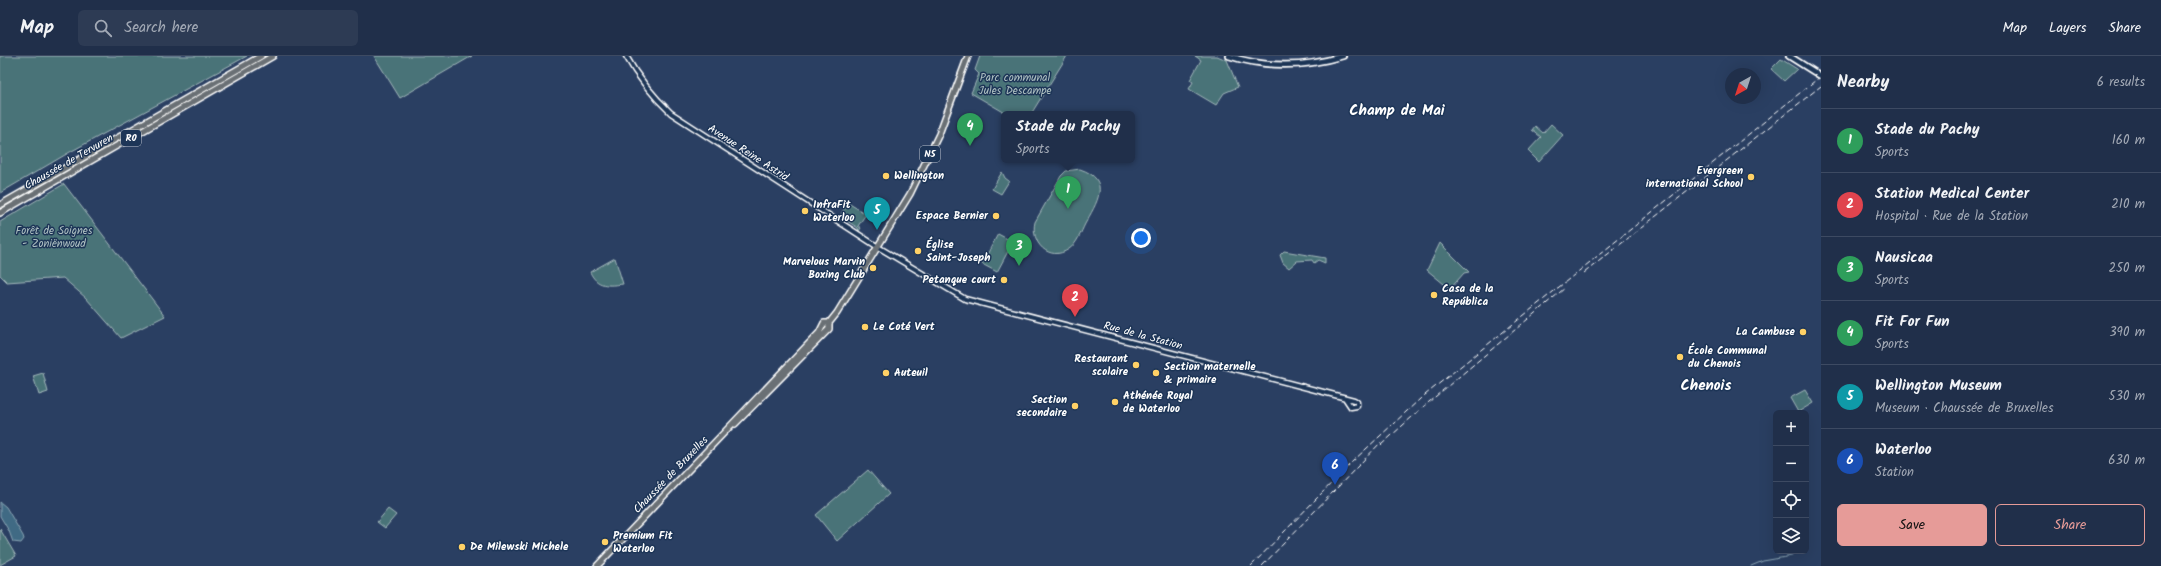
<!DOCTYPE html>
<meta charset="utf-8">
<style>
:root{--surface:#202f4a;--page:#2d3b54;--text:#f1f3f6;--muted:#a2a9b5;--line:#3d4a62;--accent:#e69b98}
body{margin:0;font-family:Kalam,sans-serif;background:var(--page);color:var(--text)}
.controls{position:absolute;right:12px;bottom:12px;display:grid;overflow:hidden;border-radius:6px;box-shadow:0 4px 16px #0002}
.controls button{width:36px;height:36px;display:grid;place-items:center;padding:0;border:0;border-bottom:1px solid var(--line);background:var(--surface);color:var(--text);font:20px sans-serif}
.compass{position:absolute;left:1725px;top:12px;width:36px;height:36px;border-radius:50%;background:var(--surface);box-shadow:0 4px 16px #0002;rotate:219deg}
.you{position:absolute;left:1141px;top:182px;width:14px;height:14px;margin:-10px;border:3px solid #fff;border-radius:50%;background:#1a73e8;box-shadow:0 0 0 6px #1a73e833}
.badge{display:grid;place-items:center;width:26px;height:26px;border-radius:50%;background:var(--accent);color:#fff;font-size:13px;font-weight:700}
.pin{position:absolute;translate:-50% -33px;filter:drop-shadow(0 1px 2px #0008)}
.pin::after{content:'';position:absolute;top:21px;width:14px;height:12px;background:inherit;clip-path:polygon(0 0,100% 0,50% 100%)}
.popup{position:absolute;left:1001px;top:55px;width:134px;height:52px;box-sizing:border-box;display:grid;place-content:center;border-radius:6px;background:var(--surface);filter:drop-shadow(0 1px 3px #0005);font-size:13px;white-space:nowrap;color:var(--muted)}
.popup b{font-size:15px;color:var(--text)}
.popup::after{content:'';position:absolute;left:50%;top:100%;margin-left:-8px;border:8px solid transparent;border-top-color:var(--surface)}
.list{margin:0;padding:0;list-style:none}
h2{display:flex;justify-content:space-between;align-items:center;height:52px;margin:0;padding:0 16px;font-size:17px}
h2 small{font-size:13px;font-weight:400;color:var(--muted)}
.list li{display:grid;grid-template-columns:26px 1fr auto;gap:12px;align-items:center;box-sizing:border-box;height:64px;padding:0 16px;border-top:1px solid var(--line)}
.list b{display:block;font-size:15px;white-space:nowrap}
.list p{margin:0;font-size:13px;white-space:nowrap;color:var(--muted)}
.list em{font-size:13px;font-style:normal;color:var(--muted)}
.actions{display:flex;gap:8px;padding:12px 16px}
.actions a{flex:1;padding:9px 0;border:1px solid var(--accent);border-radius:6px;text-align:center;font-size:14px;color:var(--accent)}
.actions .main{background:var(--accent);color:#111}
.icon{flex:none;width:22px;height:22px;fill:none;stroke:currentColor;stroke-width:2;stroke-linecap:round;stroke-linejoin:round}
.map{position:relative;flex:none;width:1821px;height:510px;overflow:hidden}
header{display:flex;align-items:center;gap:24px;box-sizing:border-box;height:56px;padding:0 20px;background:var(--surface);border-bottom:1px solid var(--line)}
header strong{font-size:19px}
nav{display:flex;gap:22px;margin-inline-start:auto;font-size:14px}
.search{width:280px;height:36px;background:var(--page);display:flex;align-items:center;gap:10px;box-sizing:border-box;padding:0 14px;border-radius:6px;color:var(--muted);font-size:15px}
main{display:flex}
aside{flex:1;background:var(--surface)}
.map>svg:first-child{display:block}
.green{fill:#4a7378;stroke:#a4b9bc}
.water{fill:#3f6b84;stroke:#8ca6b5}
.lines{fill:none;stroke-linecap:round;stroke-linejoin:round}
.stream{stroke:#8ca6b5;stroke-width:1}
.tertiary-casing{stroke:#fff;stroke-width:7}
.secondary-casing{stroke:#fff;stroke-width:8}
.primary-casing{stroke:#fff;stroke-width:8}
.trunk-casing{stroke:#fff;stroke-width:8}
.tertiary{stroke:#1d3557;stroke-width:4}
.secondary{stroke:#1d3557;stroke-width:4.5}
.primary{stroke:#6a7074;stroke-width:5}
.trunk{stroke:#6a7074;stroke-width:5}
.rail{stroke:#fff;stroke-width:1;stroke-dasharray:6 3;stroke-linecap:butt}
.secondary-bridge-casing{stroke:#fff;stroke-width:8;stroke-linecap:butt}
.secondary-bridge{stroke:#1d3557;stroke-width:4.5}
.poi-dot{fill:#ffd166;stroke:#1d3557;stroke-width:1.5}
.labels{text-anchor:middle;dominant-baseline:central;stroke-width:3;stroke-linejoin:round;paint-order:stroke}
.shield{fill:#1d3557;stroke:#bbc2cd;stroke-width:1}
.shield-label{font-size:10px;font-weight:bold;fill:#fff}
.park-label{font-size:11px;fill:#aec0c2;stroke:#1d3557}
.street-label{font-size:11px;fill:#fff;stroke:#1d3557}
.poi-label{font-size:11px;font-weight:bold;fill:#fff;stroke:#1d3557;text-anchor:start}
.district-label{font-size:15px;font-weight:bold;fill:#fff;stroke:#1d3557}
</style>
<header>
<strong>Map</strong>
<div class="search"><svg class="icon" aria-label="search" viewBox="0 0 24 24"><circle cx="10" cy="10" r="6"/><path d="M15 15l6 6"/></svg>Search here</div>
<nav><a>Map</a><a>Layers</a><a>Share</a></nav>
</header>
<main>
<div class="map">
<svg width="1821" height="510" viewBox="0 0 1821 510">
<rect width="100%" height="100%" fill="#2a3f62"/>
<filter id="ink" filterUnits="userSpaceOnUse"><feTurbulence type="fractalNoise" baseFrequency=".025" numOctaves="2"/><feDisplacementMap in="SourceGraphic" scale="8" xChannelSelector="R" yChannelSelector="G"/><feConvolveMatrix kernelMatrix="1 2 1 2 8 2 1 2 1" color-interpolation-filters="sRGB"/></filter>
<g filter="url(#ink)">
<path class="green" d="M0 0H247L70 96 0 137Z
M374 0H472L400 42Z
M980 0H1067L1031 58H1007L971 37 979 18 975 14Z
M1195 0H1217L1227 4 1238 31 1224 37 1216 49 1189 33 1193 26 1190 24 1201 4Z
M1781 3 1797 13 1784 25 1771 13Z
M1551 68 1563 79 1539 106 1528 95 1541 81 1532 74 1535 70 1543 77Z
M1080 113C1113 124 1096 148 1085 168 1081 176 1077 188 1069 193 1049 207 1030 186 1035 166L1061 120 1066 115Z
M1002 116 1005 122 1009 125 1001 138 992 133Z
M64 128 165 260 121 282 86 242 63 222 7 226 0 219V166Z
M848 147 866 158 858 170 861 172 859 175 858 172 843 162 838 163Z
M998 178 1013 186 997 216 982 208Z
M1440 187 1469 216 1464 217 1450 233 1427 214Z
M1284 195 1325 202V207L1318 204 1314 207 1312 204 1297 205 1289 212 1283 207 1280 199Z
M615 202 623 228C608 230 597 231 590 216Z
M43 317 48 336 39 339 33 320Z
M1805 334 1813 347 1798 356 1790 342Z
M868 414 889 438 837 485 816 459Z
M388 453 396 459 385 472 377 466Z
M0 473 16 500 0 509Z"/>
<path class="water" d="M0 446 6 451 23 480 24 483 21 487 13 486 9 475 0 460Z"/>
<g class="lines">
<path class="stream" d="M1751 510 1763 505 1792 500"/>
<g class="tertiary-casing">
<path id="tertiary" d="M626 0C638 22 653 40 671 57L878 191 965 243 1354 344 1357 346V350L1351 351 1345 342"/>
</g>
<g class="secondary-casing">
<path id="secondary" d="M1229 0C1266 12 1306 11 1343 0
M1789 0 1816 17"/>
</g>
<g class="primary-casing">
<path id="primary" d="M735 368 829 273V267
M597 510 819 277 824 267H829L837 257 910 138 939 78 968 0"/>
</g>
<g class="trunk-casing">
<path id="trunk" d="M0 149 261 0
M0 157 273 0"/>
</g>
<use href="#tertiary" class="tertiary"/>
<use href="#secondary" class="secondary"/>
<use href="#primary" class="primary"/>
<use href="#trunk" class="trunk"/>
<path class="rail" d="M1584 217 1821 30
M1381 389 1423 351 1565 232
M1251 510 1352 406 1420 343 1821 20
M1262 510 1383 384"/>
<g class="secondary-bridge-casing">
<path id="secondary-bridge" d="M1816 17 1821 20"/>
</g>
<use href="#secondary-bridge" class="secondary-bridge"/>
</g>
</g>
<g class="poi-dot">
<circle cx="886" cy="120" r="4"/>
<circle cx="1751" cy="121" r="4"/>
<circle cx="805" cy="155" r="4"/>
<circle cx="996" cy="160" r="4"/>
<circle cx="918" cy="195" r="4"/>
<circle cx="873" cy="212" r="4"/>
<circle cx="1004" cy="224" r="4"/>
<circle cx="1434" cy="239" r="4"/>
<circle cx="865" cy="271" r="4"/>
<circle cx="1803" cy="276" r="4"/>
<circle cx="1680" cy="301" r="4"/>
<circle cx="1136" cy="309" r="4"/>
<circle cx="886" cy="317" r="4"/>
<circle cx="1156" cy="317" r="4"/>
<circle cx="1115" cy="346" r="4"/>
<circle cx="1075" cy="350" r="4"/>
<circle cx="605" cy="486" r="4"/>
<circle cx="462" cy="491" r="4"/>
</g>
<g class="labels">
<g class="shield">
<rect x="121" y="74" width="20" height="16" rx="3"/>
<rect x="920" y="90" width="20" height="16" rx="3"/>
</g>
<g class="shield-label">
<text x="131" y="82">R0</text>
<text x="930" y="98">N5</text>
</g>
<g class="park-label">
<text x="1015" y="22">Parc communal<tspan x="1015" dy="13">Jules Descampe</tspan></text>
<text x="54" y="175">Forêt de Soignes<tspan x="54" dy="13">- Zoniënwoud</tspan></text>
</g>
<g class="street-label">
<text transform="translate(748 97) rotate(33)">Avenue Reine Astrid</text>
<text transform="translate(69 106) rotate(-30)">Chaussée de Tervuren</text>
<text transform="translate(1143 280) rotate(15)">Rue de la Station</text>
<text transform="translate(671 419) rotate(-46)">Chaussée de Bruxelles</text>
</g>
<g class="poi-label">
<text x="1743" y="115" text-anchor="end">Evergreen<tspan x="1743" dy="13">international School</tspan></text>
<text x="894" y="120">Wellington</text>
<text x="813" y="149">InfraFit<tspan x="813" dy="13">Waterloo</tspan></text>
<text x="988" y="160" text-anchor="end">Espace Bernier</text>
<text x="926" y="189">Église<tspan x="926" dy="13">Saint-Joseph</tspan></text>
<text x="865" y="206" text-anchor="end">Marvelous Marvin<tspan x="865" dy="13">Boxing Club</tspan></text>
<text x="996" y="224" text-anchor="end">Petanque court</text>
<text x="1442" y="233">Casa de la<tspan x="1442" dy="13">República</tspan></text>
<text x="873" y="271">Le Coté Vert</text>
<text x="1795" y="276" text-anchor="end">La Cambuse</text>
<text x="1688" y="295">École Communal<tspan x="1688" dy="13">du Chenois</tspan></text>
<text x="1128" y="303" text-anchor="end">Restaurant<tspan x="1128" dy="13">scolaire</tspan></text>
<text x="1164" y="311">Section maternelle<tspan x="1164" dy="13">&amp; primaire</tspan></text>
<text x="894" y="317">Auteuil</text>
<text x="1123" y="340">Athénée Royal<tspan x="1123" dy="13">de Waterloo</tspan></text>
<text x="1067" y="344" text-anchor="end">Section<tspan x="1067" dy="13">secondaire</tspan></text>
<text x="613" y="480">Premium Fit<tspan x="613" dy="13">Waterloo</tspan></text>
<text x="470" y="491">De Milewski Michele</text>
</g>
<g class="district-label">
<text x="1397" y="55">Champ de Mai</text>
<text x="1706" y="330">Chenois</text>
</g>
</g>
</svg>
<div class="controls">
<button>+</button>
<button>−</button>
<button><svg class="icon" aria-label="locate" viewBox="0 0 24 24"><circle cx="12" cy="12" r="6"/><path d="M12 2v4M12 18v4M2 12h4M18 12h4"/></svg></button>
<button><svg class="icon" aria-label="layers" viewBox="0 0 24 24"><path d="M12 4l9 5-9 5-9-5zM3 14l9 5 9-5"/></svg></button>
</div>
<svg class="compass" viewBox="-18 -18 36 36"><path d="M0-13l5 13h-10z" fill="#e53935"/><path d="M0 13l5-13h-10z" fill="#a2a9b5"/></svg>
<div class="you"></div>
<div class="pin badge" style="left:1068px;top:153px;background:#2e9e5b">1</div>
<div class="popup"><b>Stade du Pachy</b>Sports</div>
<div class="pin badge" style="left:1075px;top:261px;background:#e0444e">2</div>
<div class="pin badge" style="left:1019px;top:210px;background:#2e9e5b">3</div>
<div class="pin badge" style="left:970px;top:90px;background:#2e9e5b">4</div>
<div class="pin badge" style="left:877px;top:174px;background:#0f9aa8">5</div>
<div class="pin badge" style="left:1335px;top:429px;background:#1a4fb4">6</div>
</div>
<aside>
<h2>Nearby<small>6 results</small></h2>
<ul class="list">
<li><span class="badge" style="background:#2e9e5b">1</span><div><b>Stade du Pachy</b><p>Sports</p></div><em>160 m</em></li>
<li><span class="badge" style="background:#e0444e">2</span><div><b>Station Medical Center</b><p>Hospital · Rue de la Station</p></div><em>210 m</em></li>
<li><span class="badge" style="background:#2e9e5b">3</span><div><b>Nausicaa</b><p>Sports</p></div><em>250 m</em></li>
<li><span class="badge" style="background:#2e9e5b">4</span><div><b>Fit For Fun</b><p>Sports</p></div><em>390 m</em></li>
<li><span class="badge" style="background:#0f9aa8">5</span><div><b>Wellington Museum</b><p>Museum · Chaussée de Bruxelles</p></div><em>530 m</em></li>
<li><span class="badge" style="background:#1a4fb4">6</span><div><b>Waterloo</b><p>Station</p></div><em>630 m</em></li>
</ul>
<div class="actions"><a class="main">Save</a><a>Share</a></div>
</aside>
</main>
